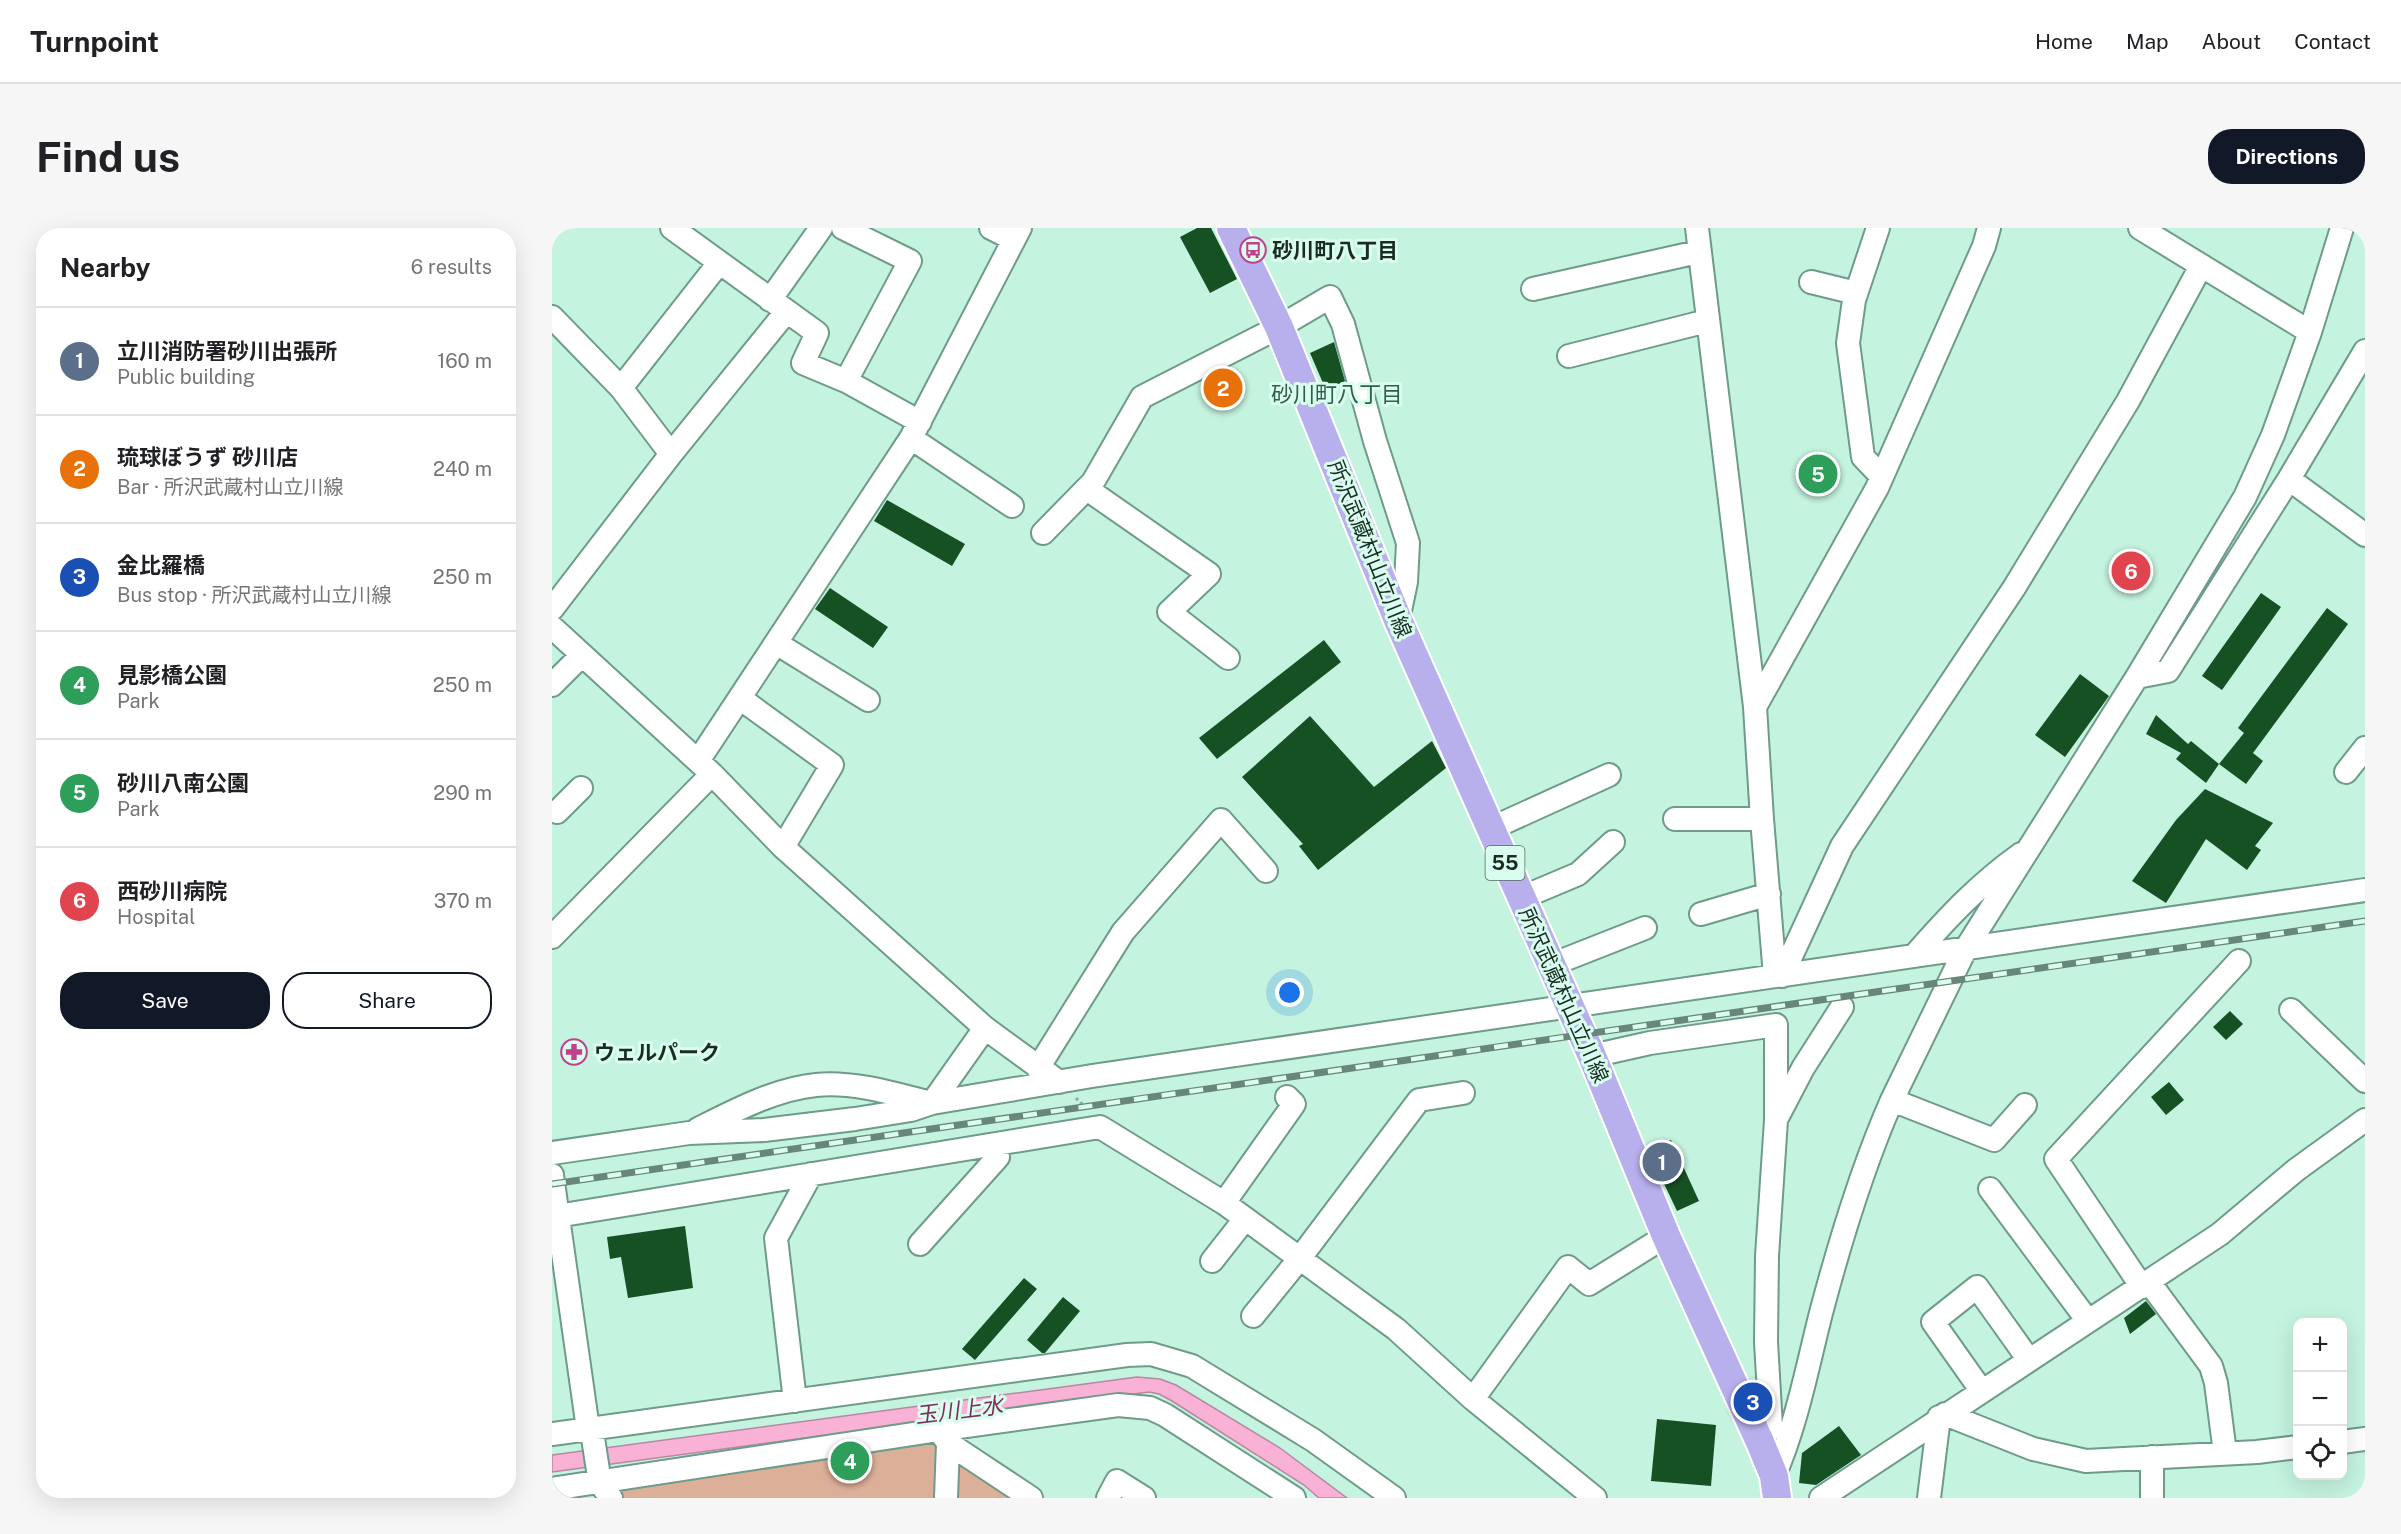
<!DOCTYPE html>
<meta charset="utf-8">
<style>
:root{--surface:#fff;--page:#f6f6f6;--text:#202124;--muted:#757577;--line:#e0e0e0;--accent:#111827}
body{margin:0;font-family:"Public Sans","Noto Sans JP",sans-serif;background:var(--page);color:var(--text)}
.controls{position:absolute;right:18px;bottom:18px;display:grid;overflow:hidden;border-radius:12px;box-shadow:0 6px 24px #0002}
.controls button{width:54px;height:54px;display:grid;place-items:center;padding:0;border:0;border-bottom:2px solid var(--line);background:var(--surface);color:var(--text);font:30px sans-serif}
.you{position:absolute;left:738px;top:765px;width:21px;height:21px;margin:-15px;border:4px solid #fff;border-radius:50%;background:#1a73e8;box-shadow:0 0 0 9px #1a73e833}
.badge{display:grid;place-items:center;width:39px;height:39px;border-radius:50%;background:var(--accent);color:#fff;font-size:20px;font-weight:700}
.pin{position:absolute;translate:-50% -50%;border:3px solid #fff;box-shadow:0 2px 6px #0006}
.list{margin:0;padding:0;list-style:none}
h2{display:flex;justify-content:space-between;align-items:center;height:78px;margin:0;padding:0 24px;font-size:26px}
h2 small{font-size:20px;font-weight:400;color:var(--muted)}
.list li{display:grid;grid-template-columns:39px 1fr auto;gap:18px;align-items:center;box-sizing:border-box;height:108px;padding:0 24px;border-top:2px solid var(--line)}
.list b{display:block;font-size:22px;white-space:nowrap}
.list p{margin:0;font-size:20px;white-space:nowrap;color:var(--muted)}
.list em{font-size:20px;font-style:normal;color:var(--muted)}
.actions{display:flex;gap:12px;padding:18px 24px}
.actions a{flex:1;padding:14px 0;border:2px solid var(--accent);border-radius:24px;text-align:center;font-size:21px;color:var(--accent)}
.actions .main{background:var(--accent);color:#fff}
.icon{flex:none;width:33px;height:33px;fill:none;stroke:currentColor;stroke-width:2;stroke-linecap:round;stroke-linejoin:round}
.map{position:relative;flex:none;width:1813px;height:1270px;overflow:hidden;border-radius:24px}
header{display:flex;align-items:center;gap:36px;box-sizing:border-box;height:84px;padding:0 30px;background:var(--surface);border-bottom:2px solid var(--line)}
header strong{font-size:28px}
nav{display:flex;gap:33px;margin-inline-start:auto;font-size:21px}
.intro{display:flex;align-items:center;justify-content:space-between;box-sizing:border-box;height:144px;padding:0 36px}
h1{margin:0;font-size:42px}
.button{padding:15px 27px;border-radius:24px;background:var(--accent);color:#fff;font-size:21px;font-weight:700}
main{display:flex;gap:36px;padding:0 36px}
aside{flex:1;background:var(--surface);border-radius:24px;box-shadow:0 6px 24px #0002}
.map>svg:first-child{display:block}
.green{fill:#dcaf99}
.water{fill:#fab1d6;stroke:#b689a1;stroke-width:1.5}
.building{fill:#165124}
.lines{fill:none;stroke-linecap:round;stroke-linejoin:round}
.minor-casing{stroke:#6f9b89;stroke-width:26}
.major-casing{stroke:#fff;stroke-width:32}
.path{stroke:#8aafa0;stroke-width:3;stroke-dasharray:3 3;stroke-linecap:butt}
.minor{stroke:#fff;stroke-width:22}
.major{stroke:#b8b0ed;stroke-width:28}
.rail-casing{stroke:#68877a;stroke-width:7}
.rail{stroke:#d9feee;stroke-width:4.5;stroke-dasharray:14;stroke-linecap:butt}
.labels{text-anchor:middle;dominant-baseline:central;stroke-width:6;stroke-linejoin:round;paint-order:stroke}
.shield{fill:#d9feee;stroke:#536a61;stroke-width:1.5}
.shield-label{font-size:20px;font-weight:bold;fill:#192b24}
.poi-label{font-size:21px;font-weight:bold;fill:#192b24;stroke:#d9feee;text-anchor:start}
.street-label{font-size:21px;fill:#192b24;stroke:#d9feee}
.neighbourhood-label{font-size:22px;fill:#335e4e;stroke:#d9feee}
.water-label{font-size:22px;font-style:italic;fill:#7e2c5c;stroke:#d9feee}
</style>
<header>
<strong>Turnpoint</strong>
<nav><a>Home</a><a>Map</a><a>About</a><a>Contact</a></nav>
</header>
<div class="intro"><h1>Find us</h1><a class="button">Directions</a></div>
<main>
<aside>
<h2>Nearby<small>6 results</small></h2>
<ul class="list">
<li><span class="badge" style="background:#5c6f8a">1</span><div><b>立川消防署砂川出張所</b><p>Public building</p></div><em>160 m</em></li>
<li><span class="badge" style="background:#e8710a">2</span><div><b>琉球ぼうず 砂川店</b><p>Bar · 所沢武蔵村山立川線</p></div><em>240 m</em></li>
<li><span class="badge" style="background:#1a4fb4">3</span><div><b>金比羅橋</b><p>Bus stop · 所沢武蔵村山立川線</p></div><em>250 m</em></li>
<li><span class="badge" style="background:#2e9e5b">4</span><div><b>見影橋公園</b><p>Park</p></div><em>250 m</em></li>
<li><span class="badge" style="background:#2e9e5b">5</span><div><b>砂川八南公園</b><p>Park</p></div><em>290 m</em></li>
<li><span class="badge" style="background:#e0444e">6</span><div><b>西砂川病院</b><p>Hospital</p></div><em>370 m</em></li>
</ul>
<div class="actions"><a class="main">Save</a><a>Share</a></div>
</aside>
<div class="map">
<svg width="1813" height="1270" viewBox="0 0 1813 1270">
<rect width="100%" height="100%" fill="#c4f3df"/>
<path class="green" d="M384 1208 471 1270H58L54 1249Z"/>
<path class="water" d="M585 1149 608 1151 624 1157 728 1220 795 1270H767L752 1257 620 1173 607 1166 597 1164 367 1193 328 1200 0 1244V1227Z"/>
<path class="building" d="M645 0H659L685 51 658 65 628 9Z
M782 114 793 153 774 162 758 125Z
M335 272 413 316 400 338 322 293Z
M278 360 336 399 321 420 263 381Z
M1709 365 1729 379 1670 462 1650 448Z
M1775 380 1796 396 1701 525 1711 533 1694 556 1667 536 1692 505 1686 500Z
M772 412 789 434 665 531 647 510Z
M1528 446 1557 468 1513 529 1483 507Z
M1604 487 1636 516 1639 513 1667 536 1654 555 1624 531 1629 525 1594 506Z
M758 488 822 559 880 513 894 540 766 642 747 618 751 616 690 549Z
M1653 561 1721 595 1703 618 1709 622 1695 642 1654 611 1614 675 1580 653 1624 592Z
M1678 783 1691 796 1674 812 1661 799Z
M1617 854 1632 872 1614 887 1599 869Z
M1119 912 1147 973 1125 983 1096 922Z
M133 998 141 1060 76 1070 69 1029 58 1031 55 1009Z
M472 1050 485 1061 423 1132 410 1121Z
M511 1069 528 1083 493 1125H490L475 1112Z
M1594 1073 1604 1086 1578 1106 1572 1090Z
M1105 1191 1164 1197 1159 1258 1099 1253Z
M1287 1198 1309 1227 1264 1257 1247 1255 1250 1225Z"/>
<g class="lines">
<g class="minor-casing">
<path id="minor" d="M120 0 265 105 251 135 294 153 358 33 291 0
M439 0 461 11
M1145 0 1203 479 1210 591 1223 748
M1326 0 1302 72 1296 115 1311 229 1330 249
M1588 0 1758 104
M1259 54 1304 65
M981 61 1146 24
M218 72 269 0
M0 89 69 160 119 226
M1017 128 1155 93
M294 153 368 194
M69 160 167 35
M359 210 460 278
M1737 251 1813 307
M535 261 657 346 617 384 676 430
M491 305 541 254 590 169 727 99 778 69 791 96 823 213 856 315 854 354 846 392
M0 381 119 226 234 84
M0 399 160 546 231 619 433 800 507 854
M224 415 316 472
M1585 449 1616 443 1737 251 1813 123
M0 457 30 427
M189 471 280 537 231 619
M1203 479 1325 260 1432 18 1437 0
M146 533 359 210 468 0
M1794 544 1813 520
M5 584 29 560
M1123 591H1210
M938 601 1057 547
M969 670 1026 646 1061 614
M1149 686 1217 666
M0 709 160 546
M1362 728C1396 689 1427 656 1469 626
M999 737 1093 700
M1230 748 1290 618 1462 360 1576 173 1649 38
M1739 782 1813 853
M1040 828 1098 815 1224 797V892L1215 1028 1214 1114 1219 1199 1208 1214
M486 840 571 704 669 592 714 643
M1340 872 1442 912 1473 877
M380 875 433 800
M1226 888 1251 840 1290 779
M146 901C182 883 223 861 264 857 301 853 343 866 379 875
M0 925 137 905 212 902 303 891 359 882 380 875 540 848 1813 662
M0 947 36 1201 41 1210 48 1255 59 1270
M1438 961 1536 1093
M672 975 742 876 735 869
M5 988 548 899 672 975 844 1101 921 1171 1043 1270
M368 1016 446 929 444 916
M660 1033 693 991
M1597 1054 1659 1138 1664 1155 1673 1225
M1590 1059 1504 931 1687 733
M701 1088 748 1030 867 872 911 865
M1429 1162 1381 1094 1425 1059 1477 1132
M921 1171 1016 1039 1037 1056 1114 1008
M243 1173 224 1010 259 946
M1393 1186 1481 1221 1534 1233 1705 1224 1746 1219
M387 1202 396 1215 479 1270
M0 1206 575 1127 599 1126 640 1138 761 1212 842 1270
M1790 1214 1813 1211
M1600 1229V1270
M1222 1248C1245 1195 1255 1140 1269 1085 1288 1013 1310 940 1340 872L1413 722 1585 449 1693 269 1721 207 1758 104 1790 0
M0 1261 387 1202 566 1177 598 1180 613 1187 742 1270
M394 1270 396 1215
M556 1270 565 1253 592 1270
M1269 1270 1668 1006 1744 942 1813 892
M1377 1270 1387 1189"/>
</g>
<g class="major-casing">
<path id="major" d="M679 0 727 99 846 392 1040 828 1114 1008 1208 1214 1222 1248 1225 1270"/>
</g>
<path class="path" d="M524 870 536 882"/>
<use href="#minor" class="minor"/>
<use href="#major" class="major"/>
<g class="rail-casing">
<path id="rail" d="M0 956 1813 693"/>
</g>
<use href="#rail" class="rail"/>
</g>
<defs>
<g id="bus-ring" transform="scale(1.35)"><circle r="9.5" fill="#d9feee" stroke="#c0408c" stroke-width="1.5"/><path d="M-5-6H5V4H4V6H2V4H-2V6H-4V4H-5ZM-3.5-4V0h7V-4ZM-3.5 1.2v1.5H-2V1.2ZM2 1.2v1.5H3.5V1.2Z" fill="#c0408c"/></g>
<g id="pharmacy-ring" transform="scale(1.35)"><circle r="9.5" fill="#d9feee" stroke="#c0408c" stroke-width="1.5"/><path d="M-2-6h4v4h4v4h-4v4h-4v-4h-4v-4h4Z" fill="#c0408c"/></g>
</defs>
<g fill-rule="evenodd">
<use href="#bus-ring" x="701" y="22"/>
<use href="#pharmacy-ring" x="22" y="824"/>
</g>
<g class="labels">
<rect class="shield" x="933.5" y="618" width="39" height="34" rx="4.5"/>
<g class="shield-label">
<text x="953" y="635">55</text>
</g>
<g class="poi-label">
<text x="720" y="22">砂川町八丁目</text>
<text x="42" y="824">ウェルパーク</text>
</g>
<g class="street-label">
<text transform="translate(818 321) rotate(68)">所沢武蔵村山立川線</text>
<text transform="translate(1012 767) rotate(66)">所沢武蔵村山立川線</text>
</g>
<g class="neighbourhood-label">
<text x="785" y="166">砂川町八丁目</text>
</g>
<g class="water-label">
<text transform="translate(407 1182) rotate(-7)">玉川上水</text>
</g>
</g>
</svg>
<div class="controls">
<button>+</button>
<button>−</button>
<button><svg class="icon" aria-label="locate" viewBox="0 0 24 24"><circle cx="12" cy="12" r="6"/><path d="M12 2v4M12 18v4M2 12h4M18 12h4"/></svg></button>
</div>
<div class="you"></div>
<div class="pin badge" style="left:1110px;top:934px;background:#5c6f8a">1</div>
<div class="pin badge" style="left:671px;top:160px;background:#e8710a">2</div>
<div class="pin badge" style="left:1201px;top:1174px;background:#1a4fb4">3</div>
<div class="pin badge" style="left:298px;top:1233px;background:#2e9e5b">4</div>
<div class="pin badge" style="left:1266px;top:246px;background:#2e9e5b">5</div>
<div class="pin badge" style="left:1579px;top:343px;background:#e0444e">6</div>
</div>
</main>
